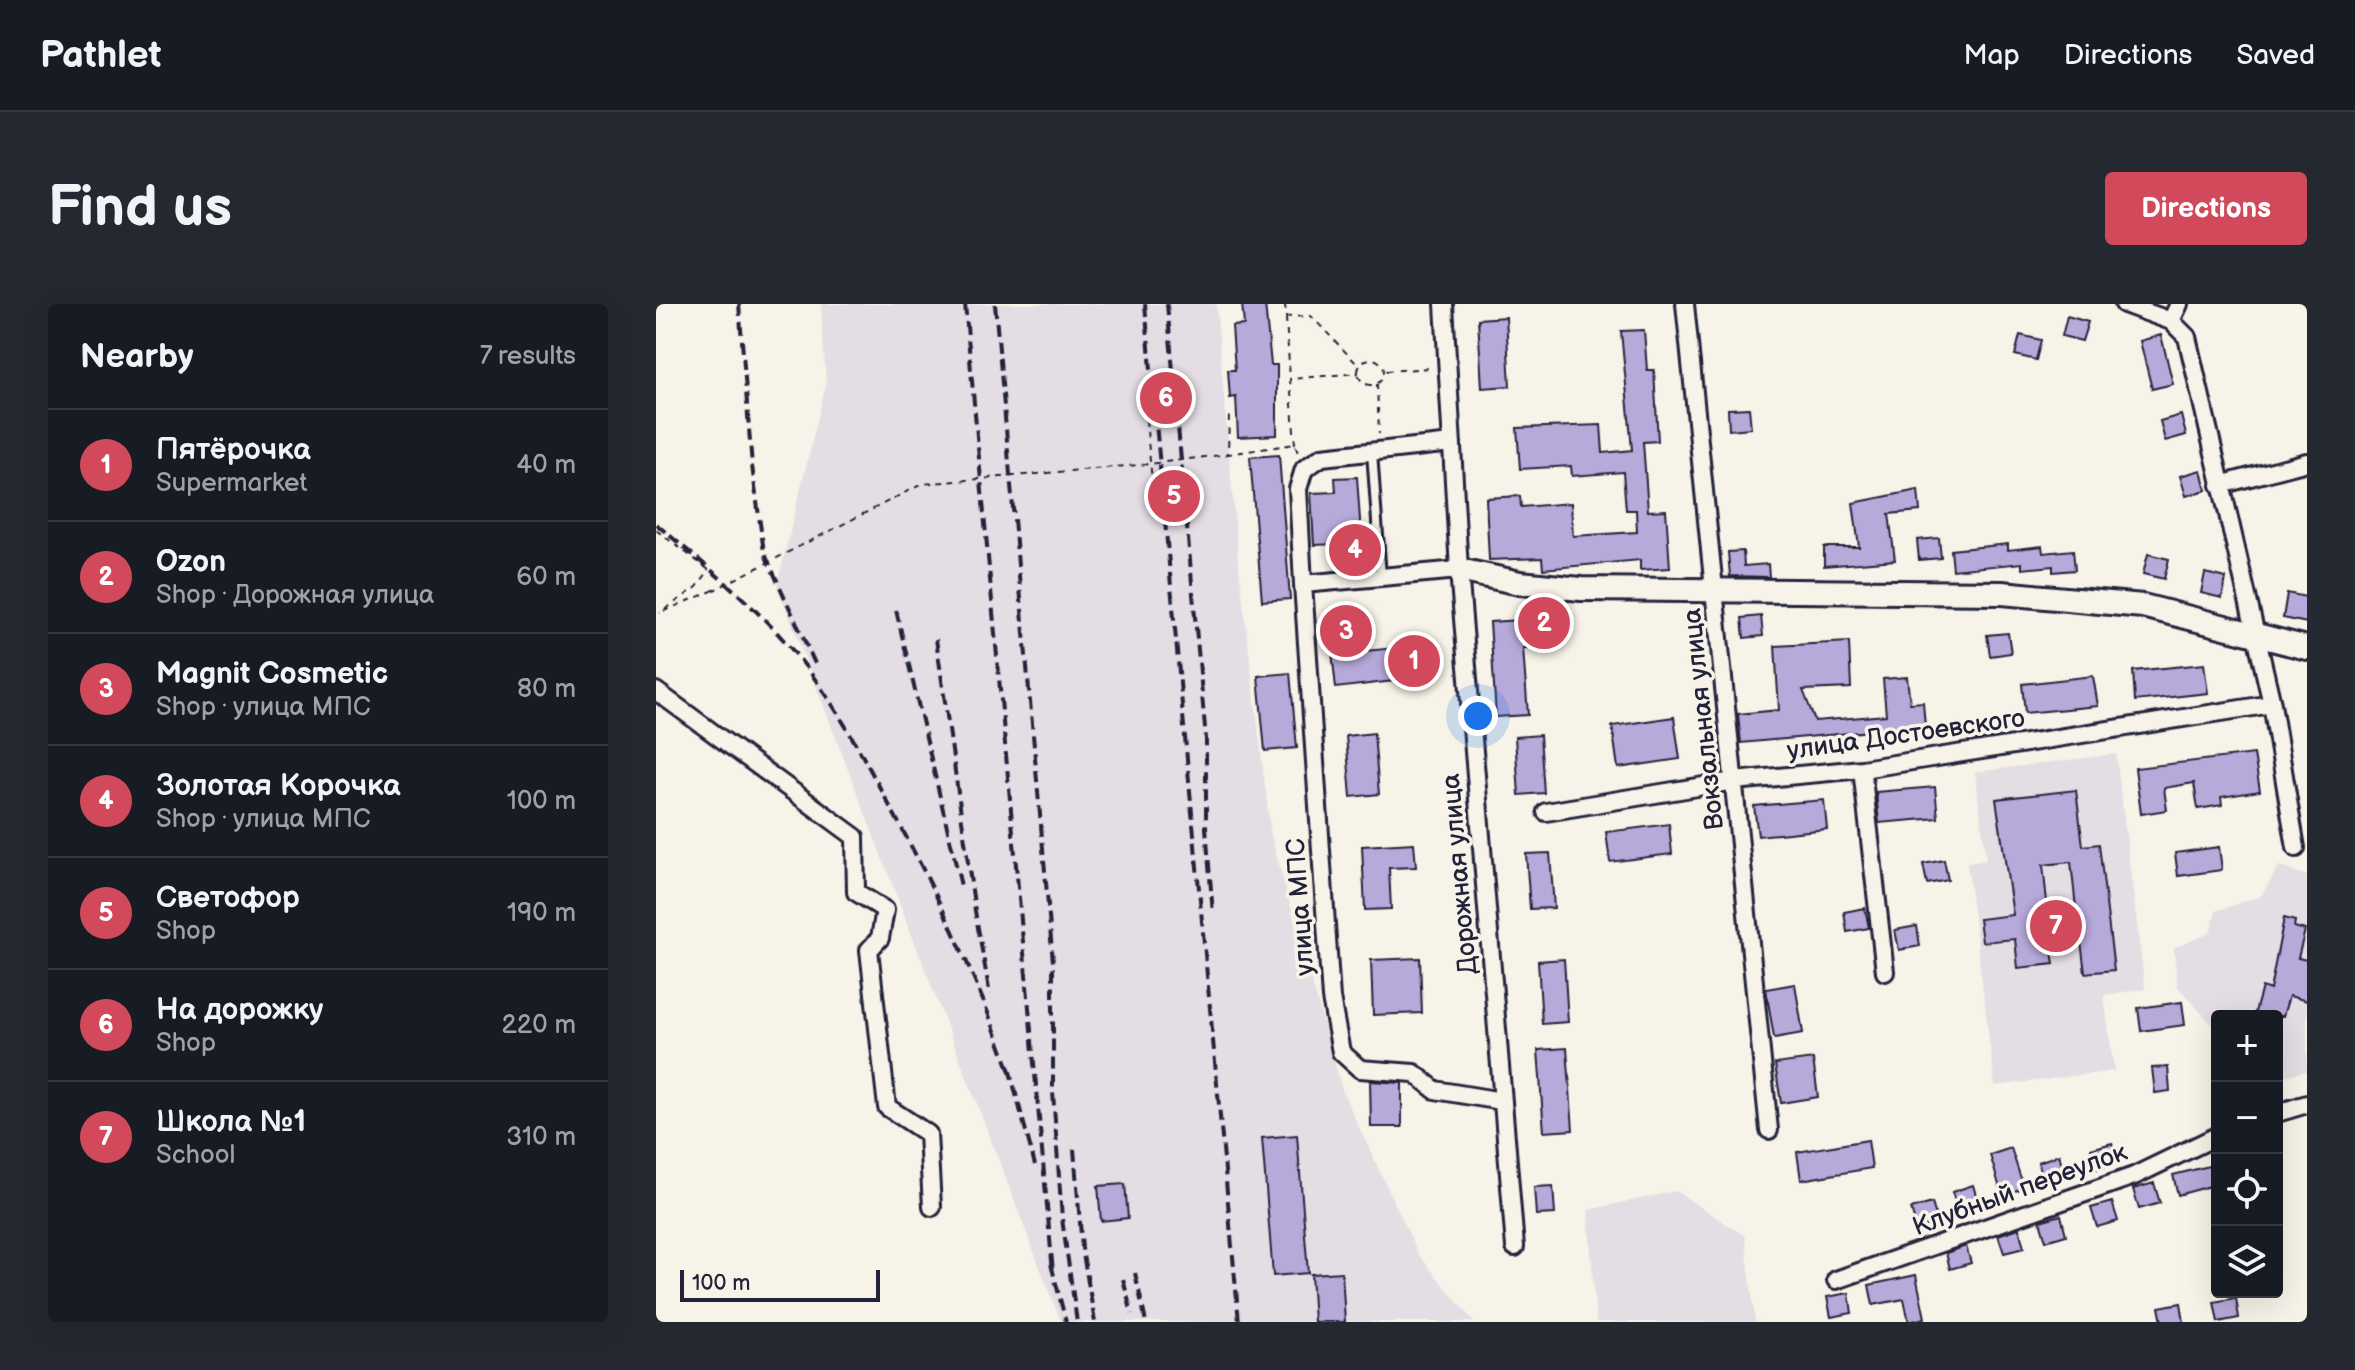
<!DOCTYPE html>
<meta charset="utf-8">
<style>
:root{--surface:#171b24;--page:#242831;--text:#f1f3f6;--muted:#9ea1a6;--line:#363941;--accent:#d1495b}
body{margin:0;font-family:"Balsamiq Sans",sans-serif;background:var(--page);color:var(--text)}
.controls{position:absolute;right:24px;bottom:24px;display:grid;overflow:hidden;border-radius:8px;box-shadow:0 8px 32px #0002}
.controls button{width:72px;height:72px;display:grid;place-items:center;padding:0;border:0;border-bottom:2px solid var(--line);background:var(--surface);color:var(--text);font:40px sans-serif}
.scale{position:absolute;left:24px;bottom:20px;width:200px;box-sizing:border-box;padding-left:8px;border:4px solid #22223b;border-top:0;font-size:22px;line-height:28px;white-space:nowrap;color:#22223b;-webkit-text-stroke:6px #f7f3e8;paint-order:stroke}
.you{position:absolute;left:822px;top:412px;width:28px;height:28px;margin:-20px;border:6px solid #fff;border-radius:50%;background:#1a73e8;box-shadow:0 0 0 12px #1a73e833}
.badge{display:grid;place-items:center;width:52px;height:52px;border-radius:50%;background:var(--accent);color:#fff;font-size:26px;font-weight:700}
.pin{position:absolute;translate:-50% -50%;border:4px solid #fff;box-shadow:0 2px 8px #0006}
.list{margin:0;padding:0;list-style:none}
h2{display:flex;justify-content:space-between;align-items:center;height:104px;margin:0;padding:0 32px;font-size:34px}
h2 small{font-size:26px;font-weight:400;color:var(--muted)}
.list li{display:grid;grid-template-columns:52px 1fr auto;gap:24px;align-items:center;box-sizing:border-box;height:112px;padding:0 32px;border-top:2px solid var(--line)}
.list b{display:block;font-size:30px;white-space:nowrap}
.list p{margin:0;font-size:26px;white-space:nowrap;color:var(--muted)}
.list em{font-size:26px;font-style:normal;color:var(--muted)}
.icon{flex:none;width:44px;height:44px;fill:none;stroke:currentColor;stroke-width:2;stroke-linecap:round;stroke-linejoin:round}
.map{position:relative;flex:none;width:1651px;height:1018px;overflow:hidden;border-radius:8px}
header{display:flex;align-items:center;gap:48px;box-sizing:border-box;height:112px;padding:0 40px;background:var(--surface);border-bottom:2px solid var(--line)}
header strong{font-size:38px}
nav{display:flex;gap:44px;margin-inline-start:auto;font-size:28px}
.intro{display:flex;align-items:center;justify-content:space-between;box-sizing:border-box;height:192px;padding:0 48px}
h1{margin:0;font-size:56px}
.button{padding:20px 36px;border-radius:8px;background:var(--accent);color:#fff;font-size:28px;font-weight:700}
main{display:flex;gap:48px;padding:0 48px}
aside{flex:1;background:var(--surface);border-radius:8px;box-shadow:0 8px 32px #0002}
.map>svg:first-child{display:block}
.built{fill:#e4dde4}
.building{fill:#b7a9da;stroke:#22223b;stroke-width:2;fill-rule:evenodd}
.lines{fill:none;stroke-linecap:round;stroke-linejoin:round}
.lane-casing{stroke:#22223b;stroke-width:14}
.street-casing{stroke:#22223b;stroke-width:22}
.secondary-casing{stroke:#22223b;stroke-width:28}
.path{stroke:#22223b;stroke-width:2;stroke-dasharray:6 6;stroke-linecap:butt}
.lane{stroke:#f7f3e8;stroke-width:8}
.street{stroke:#f7f3e8;stroke-width:16}
.secondary{stroke:#f7f3e8;stroke-width:22}
.rail{stroke:#22223b;stroke-width:4;stroke-dasharray:12 6;stroke-linecap:butt}
.path-bridge{stroke:#22223b;stroke-width:2;stroke-dasharray:6 6;stroke-linecap:butt}
.labels{text-anchor:middle;dominant-baseline:central;stroke-width:7;stroke-linejoin:round;paint-order:stroke}
.street-label{font-size:26px;fill:#22223b;stroke:#f7f3e8}
</style>
<header>
<strong>Pathlet</strong>
<nav><a>Map</a><a>Directions</a><a>Saved</a></nav>
</header>
<div class="intro"><h1>Find us</h1><a class="button">Directions</a></div>
<main>
<aside>
<h2>Nearby<small>7 results</small></h2>
<ul class="list">
<li><span class="badge">1</span><div><b>Пятёрочка</b><p>Supermarket</p></div><em>40 m</em></li>
<li><span class="badge">2</span><div><b>Ozon</b><p>Shop · Дорожная улица</p></div><em>60 m</em></li>
<li><span class="badge">3</span><div><b>Magnit Cosmetic</b><p>Shop · улица МПС</p></div><em>80 m</em></li>
<li><span class="badge">4</span><div><b>Золотая Корочка</b><p>Shop · улица МПС</p></div><em>100 m</em></li>
<li><span class="badge">5</span><div><b>Светофор</b><p>Shop</p></div><em>190 m</em></li>
<li><span class="badge">6</span><div><b>На дорожку</b><p>Shop</p></div><em>220 m</em></li>
<li><span class="badge">7</span><div><b>Школа №1</b><p>School</p></div><em>310 m</em></li>
</ul>
</aside>
<div class="map">
<svg width="1651" height="1018" viewBox="0 0 1651 1018">
<rect width="100%" height="100%" fill="#f7f3e8"/>
<filter id="ink" filterUnits="userSpaceOnUse"><feTurbulence type="fractalNoise" baseFrequency=".0125" numOctaves="2"/><feDisplacementMap in="SourceGraphic" scale="16" xChannelSelector="R" yChannelSelector="G"/><feConvolveMatrix kernelMatrix="1 2 1 2 8 2 1 2 1" color-interpolation-filters="sRGB"/></filter>
<g filter="url(#ink)">
<path class="built" d="M165 0H560L582 255 615 532 687 789 763 951 818 1018H405L121 281 170 81Z
M1460 450 1489 685 1448 691 1458 767 1339 782 1311 559 1330 556 1319 468Z
M1623 562 1651 572V767L1621 773V712H1561V726L1521 682 1518 644 1554 629 1560 607 1605 592Z
M1020 887 1089 932 1099 1017 1105 1018H940L932 906Z"/>
<path class="building" d="M586 0H609L615 61H621V131L582 133 580 93 574 94 572 66H579L576 22 588 21Z
M1411 12 1432 18 1426 37 1406 32Z
M850 13 854 82 826 84 822 15Z
M988 26 991 66H998L1002 137 987 138 992 207 1010 206 1014 264 984 266V256L887 265 886 254 833 256 830 194 864 192 865 203 915 199 917 232 981 228 980 206H970L967 168 916 172 915 162 864 165 861 124 945 121 947 149 976 146 965 27Z
M1364 31 1385 36 1380 56 1359 51Z
M1505 31 1517 80 1496 85 1484 37Z
M1093 104 1095 124 1073 126 1072 105Z
M1525 111 1530 131 1509 137 1504 117Z
M623 151 634 295 606 297 594 153Z
M1545 166 1550 186 1530 192 1524 172Z
M701 173 706 245 684 247 683 240 658 241 655 189 680 188 679 174Z
M1262 186 1264 207 1233 210 1239 256 1168 262V243H1203L1197 199Z
M1283 234 1285 254 1263 256 1261 236Z
M1352 240V246L1386 242 1387 249 1417 246 1419 266 1397 268V262L1366 265V259L1297 266 1295 246Z
M1087 247 1088 262 1112 260 1113 273 1074 272 1072 248Z
M1492 250 1513 255 1508 275 1487 270Z
M1549 269 1570 274 1566 294 1545 289Z
M1631 289 1650 293 1651 319 1627 314Z
M1105 312 1107 332 1088 334 1086 314Z
M896 314 898 342 867 344 872 411 840 413 834 318Z
M707 317 710 347 768 341 771 373 680 384 673 321Z
M1352 329 1355 349 1334 352 1331 331Z
M1193 338 1195 384 1147 386 1159 417 1230 411 1227 375 1251 373 1254 399 1267 398 1269 422 1085 439 1082 410 1123 406 1119 342Z
M1548 360 1552 389 1479 397 1477 367Z
M634 369 641 444 609 447 602 372Z
M1437 372 1442 402 1369 409 1366 380Z
M1018 413 1024 455 962 464 956 422Z
M718 429 723 490 695 493 690 432Z
M884 431 888 489 863 491 859 433Z
M1598 450 1604 487 1565 493 1566 501 1542 505 1538 479 1508 484 1511 506 1485 510 1479 464Z
M1279 483 1282 514 1223 519 1220 488Z
M1420 486 1427 542 1443 540 1458 666 1429 669 1424 630 1394 633 1398 660 1362 664 1359 635 1326 638 1323 615 1357 611 1340 495ZM1415 558 1420 604 1392 607 1387 561Z
M1168 496 1171 525 1102 532 1098 502Z
M1013 520 1016 550 954 558 950 528Z
M758 539 760 563 733 564 735 605 709 606 706 542Z
M1563 543 1566 566 1522 572 1519 549Z
M894 549 898 604 874 605 870 550Z
M1288 556 1292 576 1271 580 1267 560Z
M1209 604 1213 624 1191 628 1188 608Z
M1628 614 1639 617 1638 623 1649 626 1642 654 1651 656V697L1633 692 1627 712H1598L1606 683 1614 686Z
M1261 622 1264 642 1243 646 1239 626Z
M764 654 766 709 717 711 715 656Z
M908 655 912 718 886 720 882 657Z
M1139 680 1147 729 1118 734 1110 685Z
M1526 698 1529 721 1485 727 1482 704Z
M911 744 917 826 888 828 882 746Z
M1157 755 1162 793 1125 799 1119 760Z
M1512 763 1514 787 1499 789 1496 764Z
M714 777 746 779V823H715Z
M641 831 652 969 617 972 606 834Z
M1212 836 1216 864 1145 876 1141 848Z
M1456 839 1462 859 1441 865 1435 845Z
M1355 844 1368 884 1346 891 1334 851Z
M1403 851 1409 871 1388 877 1382 858Z
M1561 860V880L1522 891 1517 871Z
M1498 879 1504 899 1483 905 1477 885Z
M469 880 472 914 445 917 442 882Z
M1317 881 1323 901 1302 907 1296 888Z
M897 882 899 910 880 911 878 883Z
M1456 898 1462 917 1441 923 1435 904Z
M1276 899 1282 919 1261 925 1255 905Z
M1405 911 1410 931 1390 937 1384 917Z
M1363 924 1368 944 1348 949 1342 931Z
M1310 942 1315 959 1294 965 1290 949Z
M686 968 689 1018H658L655 970Z
M1260 971 1269 1014 1253 1018 1248 995 1217 1001 1213 981Z
M1193 989 1196 1009 1175 1013 1171 993Z
M1580 994 1583 1014 1562 1018 1558 998Z
M1525 999 1528 1018H1506L1503 1003Z"/>
<g class="lines">
<g class="lane-casing">
<path id="lane" d="M716 148 725 273"/>
</g>
<g class="street-casing">
<path id="street" d="M788 0 803 266 859 943
M1029 0 1113 826
M1468 0 1515 17 1531 33 1616 400 1640 544
M1515 17 1523 0
M796 139 666 153 648 165 642 185 647 280 803 266
M1564 181 1651 158
M647 280 675 694 685 748 704 765 758 769 779 786 846 797
M0 387 199 533 200 588 229 606 224 634 213 646 231 803 272 830 276 903
M1206 465 1229 668
M890 508 1078 477 1206 465 1616 400
M1621 809 1651 800
M1180 976 1478 872 1561 832"/>
</g>
<g class="secondary-casing">
<path id="secondary" d="M803 266 864 279 925 285 1346 289 1487 302 1651 344"/>
</g>
<path class="path" d="M629 0 630 13 655 12 704 63
M630 14 634 75
M702 68a13 13 0 1 1 26 0a13 13 0 1 1-26 0Z
M730 67 775 64
M721 80 723 130
M573 112 572 150 639 140 642 149
M490 116 499 207
M639 140 634 75 703 69
M0 226 53 266 41 283 4 309
M8 307 56 287"/>
<use href="#lane" class="lane"/>
<use href="#street" class="street"/>
<use href="#secondary" class="secondary"/>
<path class="rail" d="M83 0 96 162 108 248 161 364
M309 0 397 968
M339 0 397 658V788L406 915 421 1018
M489 0 583 1018
M511 0 550 435V524L557 610
M0 220C50 262 101 302 142 353 178 397 204 447 231 497 280 587 323 677 356 774
M240 306 305 582
M280 335 319 607 334 691
M353 764 379 861
M418 845 426 944 439 1018
M395 960 410 1018
M479 969 490 1018
M467 975 476 1010"/>
<path class="path-bridge" d="M56 287 266 180 494 160 572 150"/>
</g>
</g>
<g class="labels">
<g class="street-label">
<text transform="translate(1048 415) rotate(-96)">Вокзальная улица</text>
<text transform="translate(1250 431) rotate(-8)">улица Достоевского</text>
<text transform="translate(804 570) rotate(-95)">Дорожная улица</text>
<text transform="translate(645 603) rotate(-94)">улица МПС</text>
<text transform="translate(1364 886) rotate(-20)">Клубный переулок</text>
</g>
</g>
</svg>
<div class="controls">
<button>+</button>
<button>−</button>
<button><svg class="icon" aria-label="locate" viewBox="0 0 24 24"><circle cx="12" cy="12" r="6"/><path d="M12 2v4M12 18v4M2 12h4M18 12h4"/></svg></button>
<button><svg class="icon" aria-label="layers" viewBox="0 0 24 24"><path d="M12 4l9 5-9 5-9-5zM3 14l9 5 9-5"/></svg></button>
</div>
<div class="scale">100 m</div>
<div class="you"></div>
<div class="pin badge" style="left:758px;top:357px">1</div>
<div class="pin badge" style="left:888px;top:319px">2</div>
<div class="pin badge" style="left:690px;top:327px">3</div>
<div class="pin badge" style="left:699px;top:246px">4</div>
<div class="pin badge" style="left:518px;top:192px">5</div>
<div class="pin badge" style="left:510px;top:94px">6</div>
<div class="pin badge" style="left:1400px;top:622px">7</div>
</div>
</main>
